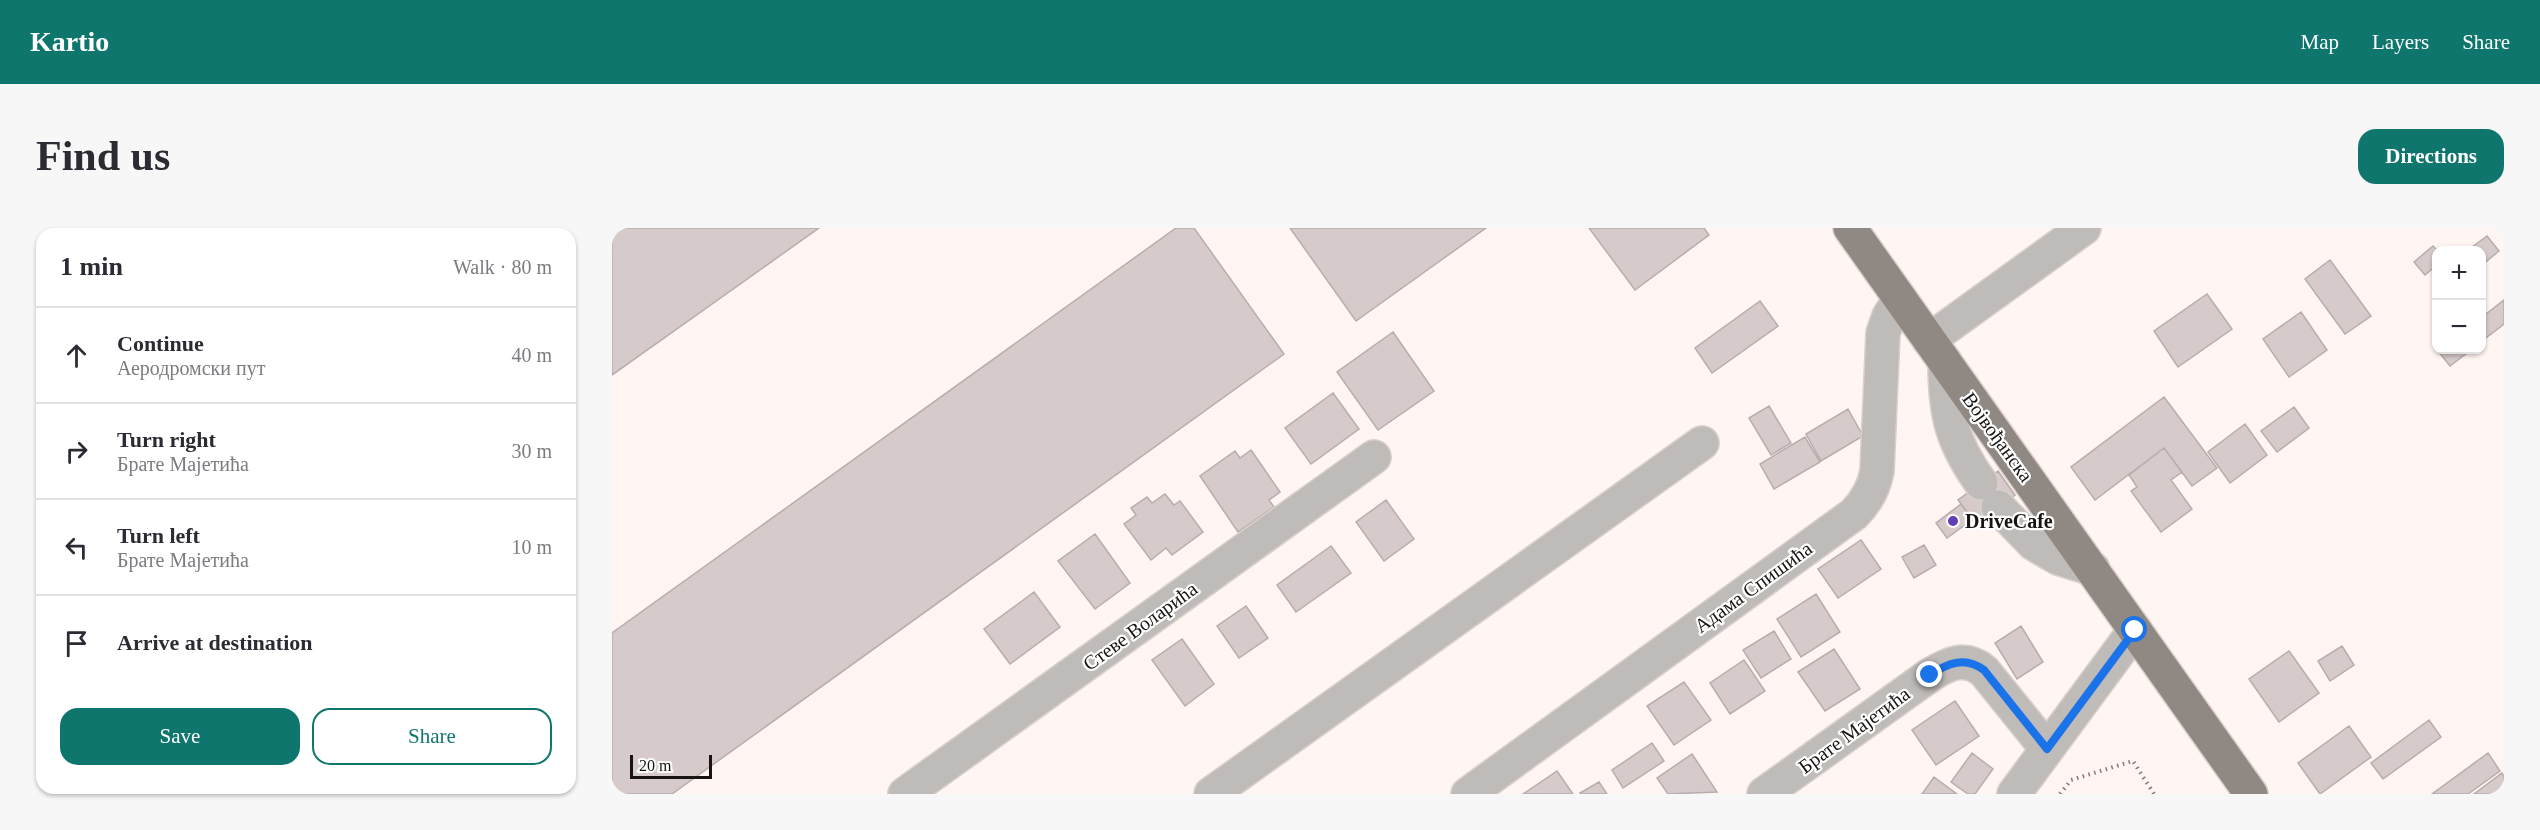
<!DOCTYPE html>
<meta charset="utf-8">
<style>
:root{--surface:#fff;--page:#f7f7f7;--text:#2b2b33;--muted:#7c7c81;--line:#e1e1e2;--accent:#0f766e}
body{margin:0;font-family:"Times New Roman",serif;background:var(--page);color:var(--text)}
.controls{position:absolute;right:18px;top:18px;display:grid;overflow:hidden;border-radius:12px;box-shadow:0 2px 4px #0004}
.controls button{width:54px;height:54px;display:grid;place-items:center;padding:0;border:0;border-bottom:2px solid var(--line);background:var(--surface);color:var(--text);font:30px sans-serif}
.scale{position:absolute;left:18px;bottom:15px;width:82px;box-sizing:border-box;padding-left:6px;border:3px solid #171412;border-top:0;font-size:16px;line-height:21px;white-space:nowrap;color:#171412;-webkit-text-stroke:4px #fff;paint-order:stroke}
.stop{position:absolute;width:18px;height:18px;margin:-14px;border:4px solid #1a73e8;border-radius:50%;background:#fff}
.stop.end{background:#1a73e8;border-color:#fff;box-shadow:0 2px 6px #0008}
.list{margin:0;padding:0;list-style:none}
h2{display:flex;justify-content:space-between;align-items:center;height:78px;margin:0;padding:0 24px;font-size:26px}
h2 small{font-size:20px;font-weight:400;color:var(--muted)}
.list li{display:grid;grid-template-columns:39px 1fr auto;gap:18px;align-items:center;box-sizing:border-box;height:96px;padding:0 24px;border-top:2px solid var(--line)}
.list b{display:block;font-size:22px;white-space:nowrap}
.list p{margin:0;font-size:20px;white-space:nowrap;color:var(--muted)}
.list em{font-size:20px;font-style:normal;color:var(--muted)}
.actions{display:flex;gap:12px;padding:18px 24px}
.actions a{flex:1;padding:14px 0;border:2px solid var(--accent);border-radius:18px;text-align:center;font-size:21px;color:var(--accent)}
.actions .main{background:var(--accent);color:#fff}
.icon{flex:none;width:33px;height:33px;fill:none;stroke:currentColor;stroke-width:2;stroke-linecap:round;stroke-linejoin:round}
.map{position:relative;flex:none;width:1892px;height:566px;overflow:hidden;border-radius:18px}
header{display:flex;align-items:center;gap:36px;box-sizing:border-box;height:84px;padding:0 30px;background:var(--accent);color:#fff}
header strong{font-size:28px}
nav{display:flex;gap:33px;margin-inline-start:auto;font-size:21px}
.intro{display:flex;align-items:center;justify-content:space-between;box-sizing:border-box;height:144px;padding:0 36px}
h1{margin:0;font-size:42px}
.button{padding:15px 27px;border-radius:18px;background:var(--accent);color:#fff;font-size:21px;font-weight:700}
main{display:flex;gap:36px;padding:0 36px}
aside{flex:1;background:var(--surface);border-radius:18px;box-shadow:0 2px 4px #0004}
.map>svg:first-child{display:block}
.building{fill:#d6caca;stroke:#b8adad;stroke-width:1.5}
.lines{fill:none;stroke-linecap:round;stroke-linejoin:round}
.minor-casing{stroke:#dad1ce;stroke-width:36}
.major-casing{stroke:#dad1ce;stroke-width:36}
.path{stroke:#817a78;stroke-width:4;stroke-dasharray:1.5 4.5;stroke-linecap:butt}
.minor{stroke:#bfbbb8;stroke-width:33}
.major{stroke:#8f8883;stroke-width:33}
.route{stroke:#1a73e8;stroke-width:8}
.poi-dot{fill:#613eb6;stroke:#fff;stroke-width:2}
.labels{text-anchor:middle;dominant-baseline:central;stroke-width:4.5;stroke-linejoin:round;paint-order:stroke}
.street-label{font-size:20px;fill:#171412;stroke:#fff}
.poi-label{font-size:20px;font-weight:bold;fill:#171412;stroke:#fff;text-anchor:start}
</style>
<header>
<strong>Kartio</strong>
<nav><a>Map</a><a>Layers</a><a>Share</a></nav>
</header>
<div class="intro"><h1>Find us</h1><a class="button">Directions</a></div>
<main>
<aside>
<h2>1 min<small>Walk · 80 m</small></h2>
<ul class="list">
<li><svg class="icon" aria-label="ahead" viewBox="0 0 24 24"><path d="M12 20V5M6 11l6-6 6 6"/></svg><div><b>Continue</b><p>Аеродромски пут</p></div><em>40 m</em></li>
<li><svg class="icon" aria-label="right" viewBox="0 0 24 24"><path d="M7 20v-9h11M14 6l5 5-5 5"/></svg><div><b>Turn right</b><p>Брате Мајетића</p></div><em>30 m</em></li>
<li><svg class="icon" aria-label="left" viewBox="0 0 24 24"><path d="M17 20v-9H6M10 6l-5 5 5 5"/></svg><div><b>Turn left</b><p>Брате Мајетића</p></div><em>10 m</em></li>
<li><svg class="icon" aria-label="arrive" viewBox="0 0 24 24"><path d="M6 21V4h12l-3 4 3 4H6"/></svg><div><b>Arrive at destination</b></div></li>
</ul>
<div class="actions"><a class="main">Save</a><a>Share</a></div>
</aside>
<div class="map">
<svg width="1892" height="566" viewBox="0 0 1892 566">
<rect width="100%" height="100%" fill="#fff5f2"/>
<path class="building" d="M0 0H207L0 147Z
M564 0H582L672 126 60 566H0V405Z
M678 0H874L744 93Z
M977 0H1092L1097 7 1023 62Z
M1875 8 1887 23 1870 37V22H1856Z
M1821 18 1825 22 1824 38 1813 47 1802 34Z
M1718 32 1759 88 1733 106 1693 51Z
M1595 66 1620 101 1566 139 1542 103Z
M1892 72V96L1870 113V89Z
M1148 73 1166 98 1100 145 1083 120Z
M1689 84 1715 122 1677 149 1651 111Z
M781 104 822 163 766 202 725 144Z
M1828 122H1859L1838 138 1826 123Z
M721 165 747 201 699 236 673 200Z
M1552 169 1605 240 1580 258 1552 220 1483 272 1459 239Z
M1157 178 1179 215 1159 227 1137 190Z
M1682 179 1697 200 1665 224 1649 203Z
M1236 181 1251 208 1209 233 1194 206Z
M1633 196 1655 227 1618 255 1596 224Z
M1193 209 1208 234 1162 261 1148 236Z
M1552 220 1570 244 1559 252 1580 281 1549 304 1519 263 1525 259 1517 247Z
M639 222 668 264 657 272 662 279 626 304 588 248 623 223 628 230Z
M1386 243 1403 267 1364 296 1346 272Z
M553 266 562 277 568 273 591 304 560 327 554 320 539 332 512 296 524 287 519 280 535 269 540 275Z
M774 272 802 311 772 333 744 294Z
M1349 276 1361 291 1335 310 1324 295Z
M483 306 518 355 483 381 446 333Z
M1249 312 1269 341 1226 370 1206 341Z
M1312 317 1324 337 1302 350 1290 329Z
M719 318 739 345 684 384 665 357Z
M422 364 448 399 398 436 372 401Z
M1204 366 1228 404 1189 429 1165 391Z
M634 378 656 410 627 430 605 398Z
M1409 398 1431 434 1405 451 1383 415Z
M1162 403 1179 431 1149 450 1131 422Z
M570 411 602 456 573 478 540 432Z
M1730 418 1742 437 1718 453 1706 433Z
M1222 421 1248 461 1213 483 1186 444Z
M1677 423 1707 465 1667 494 1637 451Z
M1132 432 1153 463 1118 486 1098 455Z
M1072 454 1099 492 1062 517 1035 478Z
M1343 473 1367 508 1324 537 1300 502Z
M1817 492 1829 509 1771 551 1759 535Z
M1737 498 1759 529 1708 566 1686 535Z
M1040 515 1052 533 1011 560 1000 542Z
M1360 525 1381 541 1363 566H1356L1339 554Z
M1876 525 1888 543 1856 566H1820Z
M1080 526 1105 564 1056 566 1045 550Z
M945 543 961 566H911Z
M1890 545 1892 549V566H1862Z
M1322 549 1345 566H1310Z
M987 554 995 566H969L968 565Z"/>
<g class="lines">
<g class="minor-casing">
<path id="minor" d="M1317 112 1472 0
M1333 134C1333 185 1339 213 1369 255
M1386 279 1422 316 1446 330 1481 341
M293 566 762 229
M599 566 1090 215
M856 566 1242 286C1255 273 1262 260 1265 243L1271 105 1277 88 1288 71
M1152 566 1318 447C1336 436 1353 427 1372 443L1435 521
M1402 566 1523 402"/>
</g>
<g class="major-casing">
<path id="major" d="M1238 0 1639 566"/>
</g>
<path class="path" d="M1448 566 1459 552 1521 533 1542 566"/>
<use href="#minor" class="minor"/>
<use href="#major" class="major"/>
</g>
<g class="lines">
<path class="route" d="M1318 447C1336 435 1353 428 1372 442L1435 521 1523 402"/>
</g>
<circle class="poi-dot" cx="1341" cy="293" r="6"/>
<g class="labels">
<g class="street-label">
<text transform="translate(1386 209) rotate(54)">Војвођанска</text>
<text transform="translate(1141 359) rotate(-36)">Адама Спишића</text>
<text transform="translate(528 398) rotate(-36)">Стеве Воларића</text>
<text transform="translate(1242 502) rotate(-36)">Брате Мајетића</text>
</g>
<g class="poi-label">
<text x="1353" y="293">DriveCafe</text>
</g>
</g>
</svg>
<div class="controls">
<button>+</button>
<button>−</button>
</div>
<div class="scale">20 m</div>
<div class="stop" style="left:1523px;top:402px"></div>
<div class="stop end" style="left:1318px;top:447px"></div>
</div>
</main>
